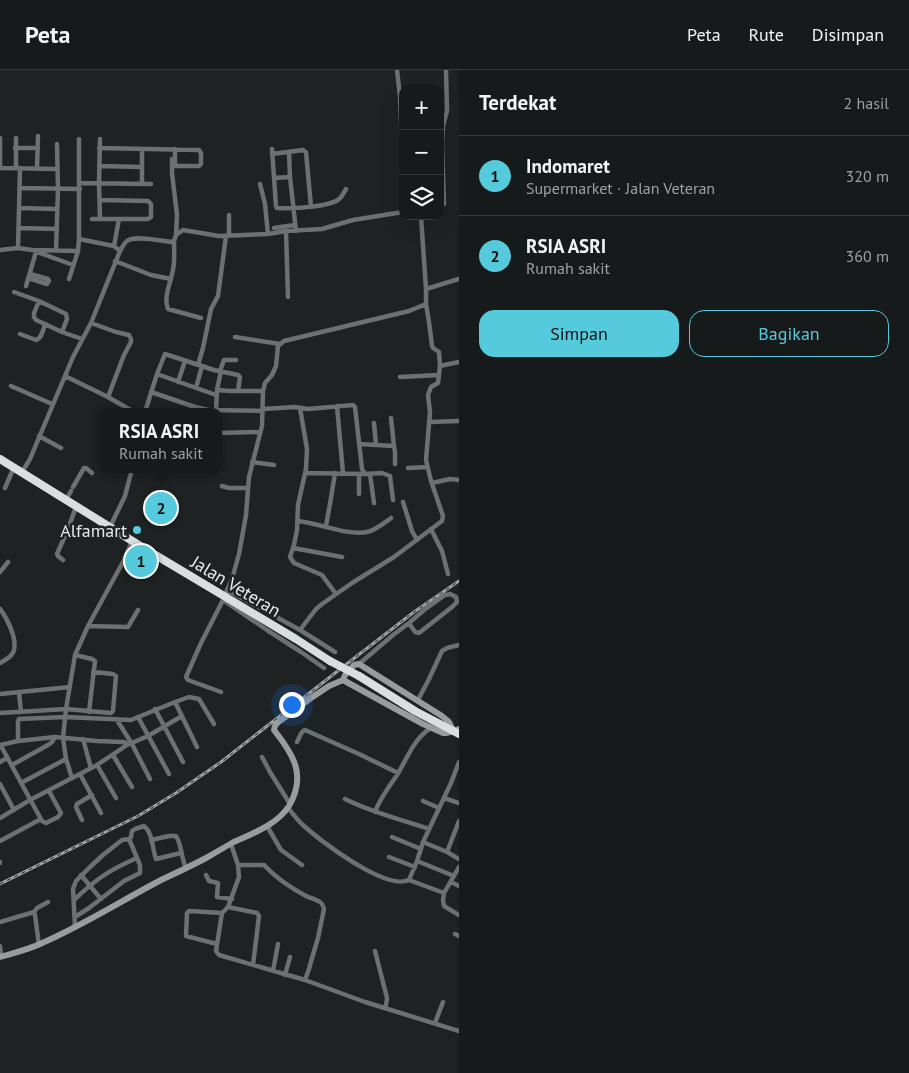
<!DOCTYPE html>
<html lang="id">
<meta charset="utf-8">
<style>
:root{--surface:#171a1a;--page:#202323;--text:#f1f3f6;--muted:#9ea1a2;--line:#363839;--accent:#54cadc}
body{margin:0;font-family:"PT Sans",sans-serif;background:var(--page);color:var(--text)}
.controls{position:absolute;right:15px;top:15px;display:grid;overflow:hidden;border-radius:10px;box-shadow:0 5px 20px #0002}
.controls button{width:45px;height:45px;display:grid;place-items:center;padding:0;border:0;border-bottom:1px solid var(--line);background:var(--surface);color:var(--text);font:25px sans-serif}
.you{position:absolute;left:291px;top:634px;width:18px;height:18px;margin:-12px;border:4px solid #fff;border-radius:50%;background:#1a73e8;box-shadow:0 0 0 8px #1a73e833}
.badge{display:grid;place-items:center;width:32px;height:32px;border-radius:50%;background:var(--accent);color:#111;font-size:16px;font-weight:700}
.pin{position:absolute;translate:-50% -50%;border:2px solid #fff;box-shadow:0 1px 5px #0006}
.popup{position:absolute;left:100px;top:338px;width:122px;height:65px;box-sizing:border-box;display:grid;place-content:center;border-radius:10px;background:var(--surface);filter:drop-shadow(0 1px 4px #0005);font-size:16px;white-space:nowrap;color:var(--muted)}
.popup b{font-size:19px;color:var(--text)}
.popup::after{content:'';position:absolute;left:50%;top:100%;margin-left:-10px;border:10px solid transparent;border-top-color:var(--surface)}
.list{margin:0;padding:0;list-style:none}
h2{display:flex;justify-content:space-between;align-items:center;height:65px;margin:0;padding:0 20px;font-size:21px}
h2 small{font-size:16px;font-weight:400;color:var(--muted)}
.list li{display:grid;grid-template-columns:32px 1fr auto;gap:15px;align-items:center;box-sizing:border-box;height:80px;padding:0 20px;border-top:1px solid var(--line)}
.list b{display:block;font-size:19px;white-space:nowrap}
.list p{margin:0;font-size:16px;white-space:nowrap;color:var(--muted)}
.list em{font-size:16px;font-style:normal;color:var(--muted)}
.actions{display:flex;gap:10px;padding:15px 20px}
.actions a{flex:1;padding:11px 0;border:1px solid var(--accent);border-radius:15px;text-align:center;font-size:18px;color:var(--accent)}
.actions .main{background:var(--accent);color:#111}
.icon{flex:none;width:28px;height:28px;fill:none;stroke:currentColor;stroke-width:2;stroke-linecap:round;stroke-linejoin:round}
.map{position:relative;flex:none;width:459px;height:1003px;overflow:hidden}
header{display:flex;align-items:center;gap:30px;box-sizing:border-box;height:70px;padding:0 25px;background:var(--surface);border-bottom:1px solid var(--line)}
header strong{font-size:24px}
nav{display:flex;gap:28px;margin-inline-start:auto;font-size:18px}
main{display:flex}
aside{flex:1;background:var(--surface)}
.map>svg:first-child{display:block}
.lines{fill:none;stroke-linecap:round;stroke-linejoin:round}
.street{stroke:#6d6f70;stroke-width:4.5}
.secondary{stroke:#999c9d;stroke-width:6}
.highway{stroke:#d9dedf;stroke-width:8}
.rail-casing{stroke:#a1a3a3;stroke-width:3}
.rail{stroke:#1f2223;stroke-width:1;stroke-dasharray:4;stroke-linecap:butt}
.highway-bridge{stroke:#d9dedf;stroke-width:8}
.poi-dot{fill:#54cadc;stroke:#1f2223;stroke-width:2}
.labels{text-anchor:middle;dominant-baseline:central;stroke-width:5;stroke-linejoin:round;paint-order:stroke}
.poi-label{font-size:18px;fill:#e7e9e9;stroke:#1f2223;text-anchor:end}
.street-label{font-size:18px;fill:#e7e9e9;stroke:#1f2223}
</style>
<header>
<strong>Peta</strong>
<nav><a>Peta</a><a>Rute</a><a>Disimpan</a></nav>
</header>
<main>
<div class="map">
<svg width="459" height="1003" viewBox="0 0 459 1003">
<rect width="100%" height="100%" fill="#1f2223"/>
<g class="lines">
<path class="street" d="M397 0 400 27 403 104
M0 68V98L57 99
M16 68V98
M100 69 99 114 100 149
M15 78H38
M99 78 199 80 201 83V94L199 96H175V79
M272 79 276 136 277 138C290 139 330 137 339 129 342 127 344 122 346 119
M289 82 290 107 296 161
M272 84 303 80 306 82 311 137
M172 89V103L177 145 176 165
M99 96 142 97
M37 98 38 66
M274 108 290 107
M80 113 151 114
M142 113V79
M260 114 265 134 268 164
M20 118 80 119
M19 138 57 139
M440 138 444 134 442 74 443 56 447 41 446 0
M229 145V165
M92 149H148L151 147V134L148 131 100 130
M19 158 57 159
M274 158 295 155
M286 161 288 227
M79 169 114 176 120 181
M174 171C174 181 175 190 173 200 171 212 163 227 168 239L201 248
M114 176 119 149
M18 178 20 98
M0 180 18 178 32 180 78 181
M56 180 58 119 57 74
M37 182 73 195
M115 191 151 205 171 209
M28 208 47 214 49 211 48 209 30 204
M69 209 78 181 79 169V69
M26 216 36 182
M426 219 459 209
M14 222 39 231
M91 253 116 262 129 265 131 269V272L124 285 108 327
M62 262 67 249 66 244 39 231 34 243V247L36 250 62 262 82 269
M20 264 36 270C42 268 43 260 45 254
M235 267 280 274
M198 295 203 278 211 239 218 226 226 166
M440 296 459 292
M220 301 224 290H236
M157 304 216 325
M65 306 108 327 134 342
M400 307 439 305
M178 312 185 291
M11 316 52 334
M196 318 202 296
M217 320 231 321H263
M151 322 195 337 209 340 263 341
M337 336 343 403
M300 338 307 379 306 399 298 435 297 460 294 475 290 487 294 493 322 505 336 524
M263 339 295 337 308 339 353 335 355 337 362 399 365 404 382 403 390 406 393 430
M216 340 217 320 221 301
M145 342 157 304 165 284 214 300 238 305 240 307 238 321
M429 352 459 351
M374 353 376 375
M218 363 260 362
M39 366 61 378
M359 374 394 376 391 348
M394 376 395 382V394
M252 392 274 395
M408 398 427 397
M22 402 30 389 73 287 91 253 120 181C122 178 124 173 127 171 135 165 161 171 171 172L174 171 176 165 183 160 219 166 268 164 286 161 322 159 353 150 403 142
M305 403 365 404
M370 404 374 433
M432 413 450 409 459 410
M222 416 229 418H248
M73 417 84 398H86L92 403
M5 418 14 397
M359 424V404
M66 430 71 421
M403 432 412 461 417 470
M298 451C318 453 348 466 367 462 376 460 384 453 391 448
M326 456 331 428 335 403
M110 457 125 426 132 399
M431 459 442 481 448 504
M293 478 342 487
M63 490 58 486 57 484 68 459 76 437
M0 502 8 492
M227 520 300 560 335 582
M223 530 267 560 301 582 324 598
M0 539C7 548 17 568 14 580 13 586 5 590 0 593
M88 556 128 557 138 540
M300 560 316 539 322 534 352 513 394 487 442 451 443 446 431 411 426 390 430 342 428 325 431 317 438 313 440 296 439 282 433 278 432 276 429 252 426 234
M75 585 92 589 95 591 89 642
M359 594 393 565 409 553 424 540 445 525 450 524 456 527 457 532 452 537 419 563 415 562 409 553
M19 622 21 642
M221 622 188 610 186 607 201 573 223 530 232 509 239 484 246 445 249 407 262 356 263 321 265 313 272 305 276 296 278 276 284 271 409 241 426 234V219L421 146
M0 624 70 617
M418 630 429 609 442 581 447 578 459 575
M155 639 183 692
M0 643 66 639 111 643 113 641 116 606 113 604 93 602
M138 647 169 704
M117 650 132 674 150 709
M83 669 91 698
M18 671V651L19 649 65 647 131 650 175 632
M297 672C299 668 301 661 305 660L359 684 398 703
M0 675 18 671 55 667 97 671 123 672 126 673 127 675
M1 676 42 751 46 753 58 747 61 743 49 721
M197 677 175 632 189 627 199 629 214 654
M113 685 132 717
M262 687 270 702 290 734
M0 692 7 688
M12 695 48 675 52 672 55 667
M97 695 116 728
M80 704 101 743
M72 708 66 689 63 668 66 639 75 585 88 556 124 490 132 471
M21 713 66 689
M0 714 14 740
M444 728 459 733
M345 729C373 743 400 749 429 759
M423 731 439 738
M288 738C293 743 297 750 303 755 320 771 386 821 409 810L417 791 423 772 451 713 459 692
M375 742C380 728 389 717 397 705 407 689 414 668 431 658
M0 748 30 730 97 695 127 675 148 666 182 646
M82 750 76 737 77 734 92 725
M267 756 281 780 302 795
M392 767 421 779
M151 770 169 766H176C182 775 181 788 186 798
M0 771 41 749
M423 772 447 782 459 789
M447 782 459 751
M389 787 415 797
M417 791 454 806
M0 792V793
M238 795H264C276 808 291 818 306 826 310 828 316 829 320 832 323 834 323 836 324 839L318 868 310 895V896L305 910
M459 797 444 823 443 830 444 836 459 845
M81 805 101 829
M206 805 209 811 218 813 217 827 232 829
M409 810 444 823
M451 812 459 816
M74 830C95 810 109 800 137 788
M228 837 257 843 259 846 253 895
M34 842 37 838 48 832
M222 843 216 881 219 885 305 910 365 932 459 961
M75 847 89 838 124 811 140 803V795L129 769 131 767 132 761 135 759 144 756C153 763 152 778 156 789L181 783
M0 852 34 842 35 845 39 875
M75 857 73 819 76 811 90 797 103 785 122 770 129 769
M455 864 459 866
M217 874 186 866 187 843 189 841 222 843 228 837 239 807 238 795 231 774
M0 876 1 886
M375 881 387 928 386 935 385 938
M273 901 278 874
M285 905 290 887
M435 953 443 932"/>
<path class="secondary" d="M343 610 423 654 443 663H447L459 659
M0 887C13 883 27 880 40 874 82 856 121 831 161 810 176 803 191 796 206 788 215 783 223 778 232 773 251 764 277 755 289 736 307 705 293 684 274 660L275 656 277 653 311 628 329 616 343 610 345 605 354 595 359 594 442 646 449 652 454 662"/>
<path class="highway" d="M0 389 142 477 296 569 330 591
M359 606 415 641 459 664"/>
<g class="rail-casing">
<path id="rail" d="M0 814 138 746 176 723 221 692 348 593 414 542 459 511"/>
</g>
<use href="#rail" class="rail"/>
<path class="highway-bridge" d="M330 591 359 606"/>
</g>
<circle class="poi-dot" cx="137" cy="460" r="5"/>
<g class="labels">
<g class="poi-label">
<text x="127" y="460">Alfamart</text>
</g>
<g class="street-label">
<text transform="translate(236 516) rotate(31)">Jalan Veteran</text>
</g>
</g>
</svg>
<div class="controls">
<button>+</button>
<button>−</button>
<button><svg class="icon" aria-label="layers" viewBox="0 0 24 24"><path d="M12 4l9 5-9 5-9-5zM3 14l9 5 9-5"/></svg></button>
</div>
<div class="you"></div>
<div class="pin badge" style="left:141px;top:491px">1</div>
<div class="pin badge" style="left:161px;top:438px">2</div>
<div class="popup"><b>RSIA ASRI</b>Rumah sakit</div>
</div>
<aside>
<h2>Terdekat<small>2 hasil</small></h2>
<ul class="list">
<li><span class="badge">1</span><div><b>Indomaret</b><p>Supermarket · Jalan Veteran</p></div><em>320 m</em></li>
<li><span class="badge">2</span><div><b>RSIA ASRI</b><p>Rumah sakit</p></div><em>360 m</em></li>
</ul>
<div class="actions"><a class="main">Simpan</a><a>Bagikan</a></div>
</aside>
</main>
